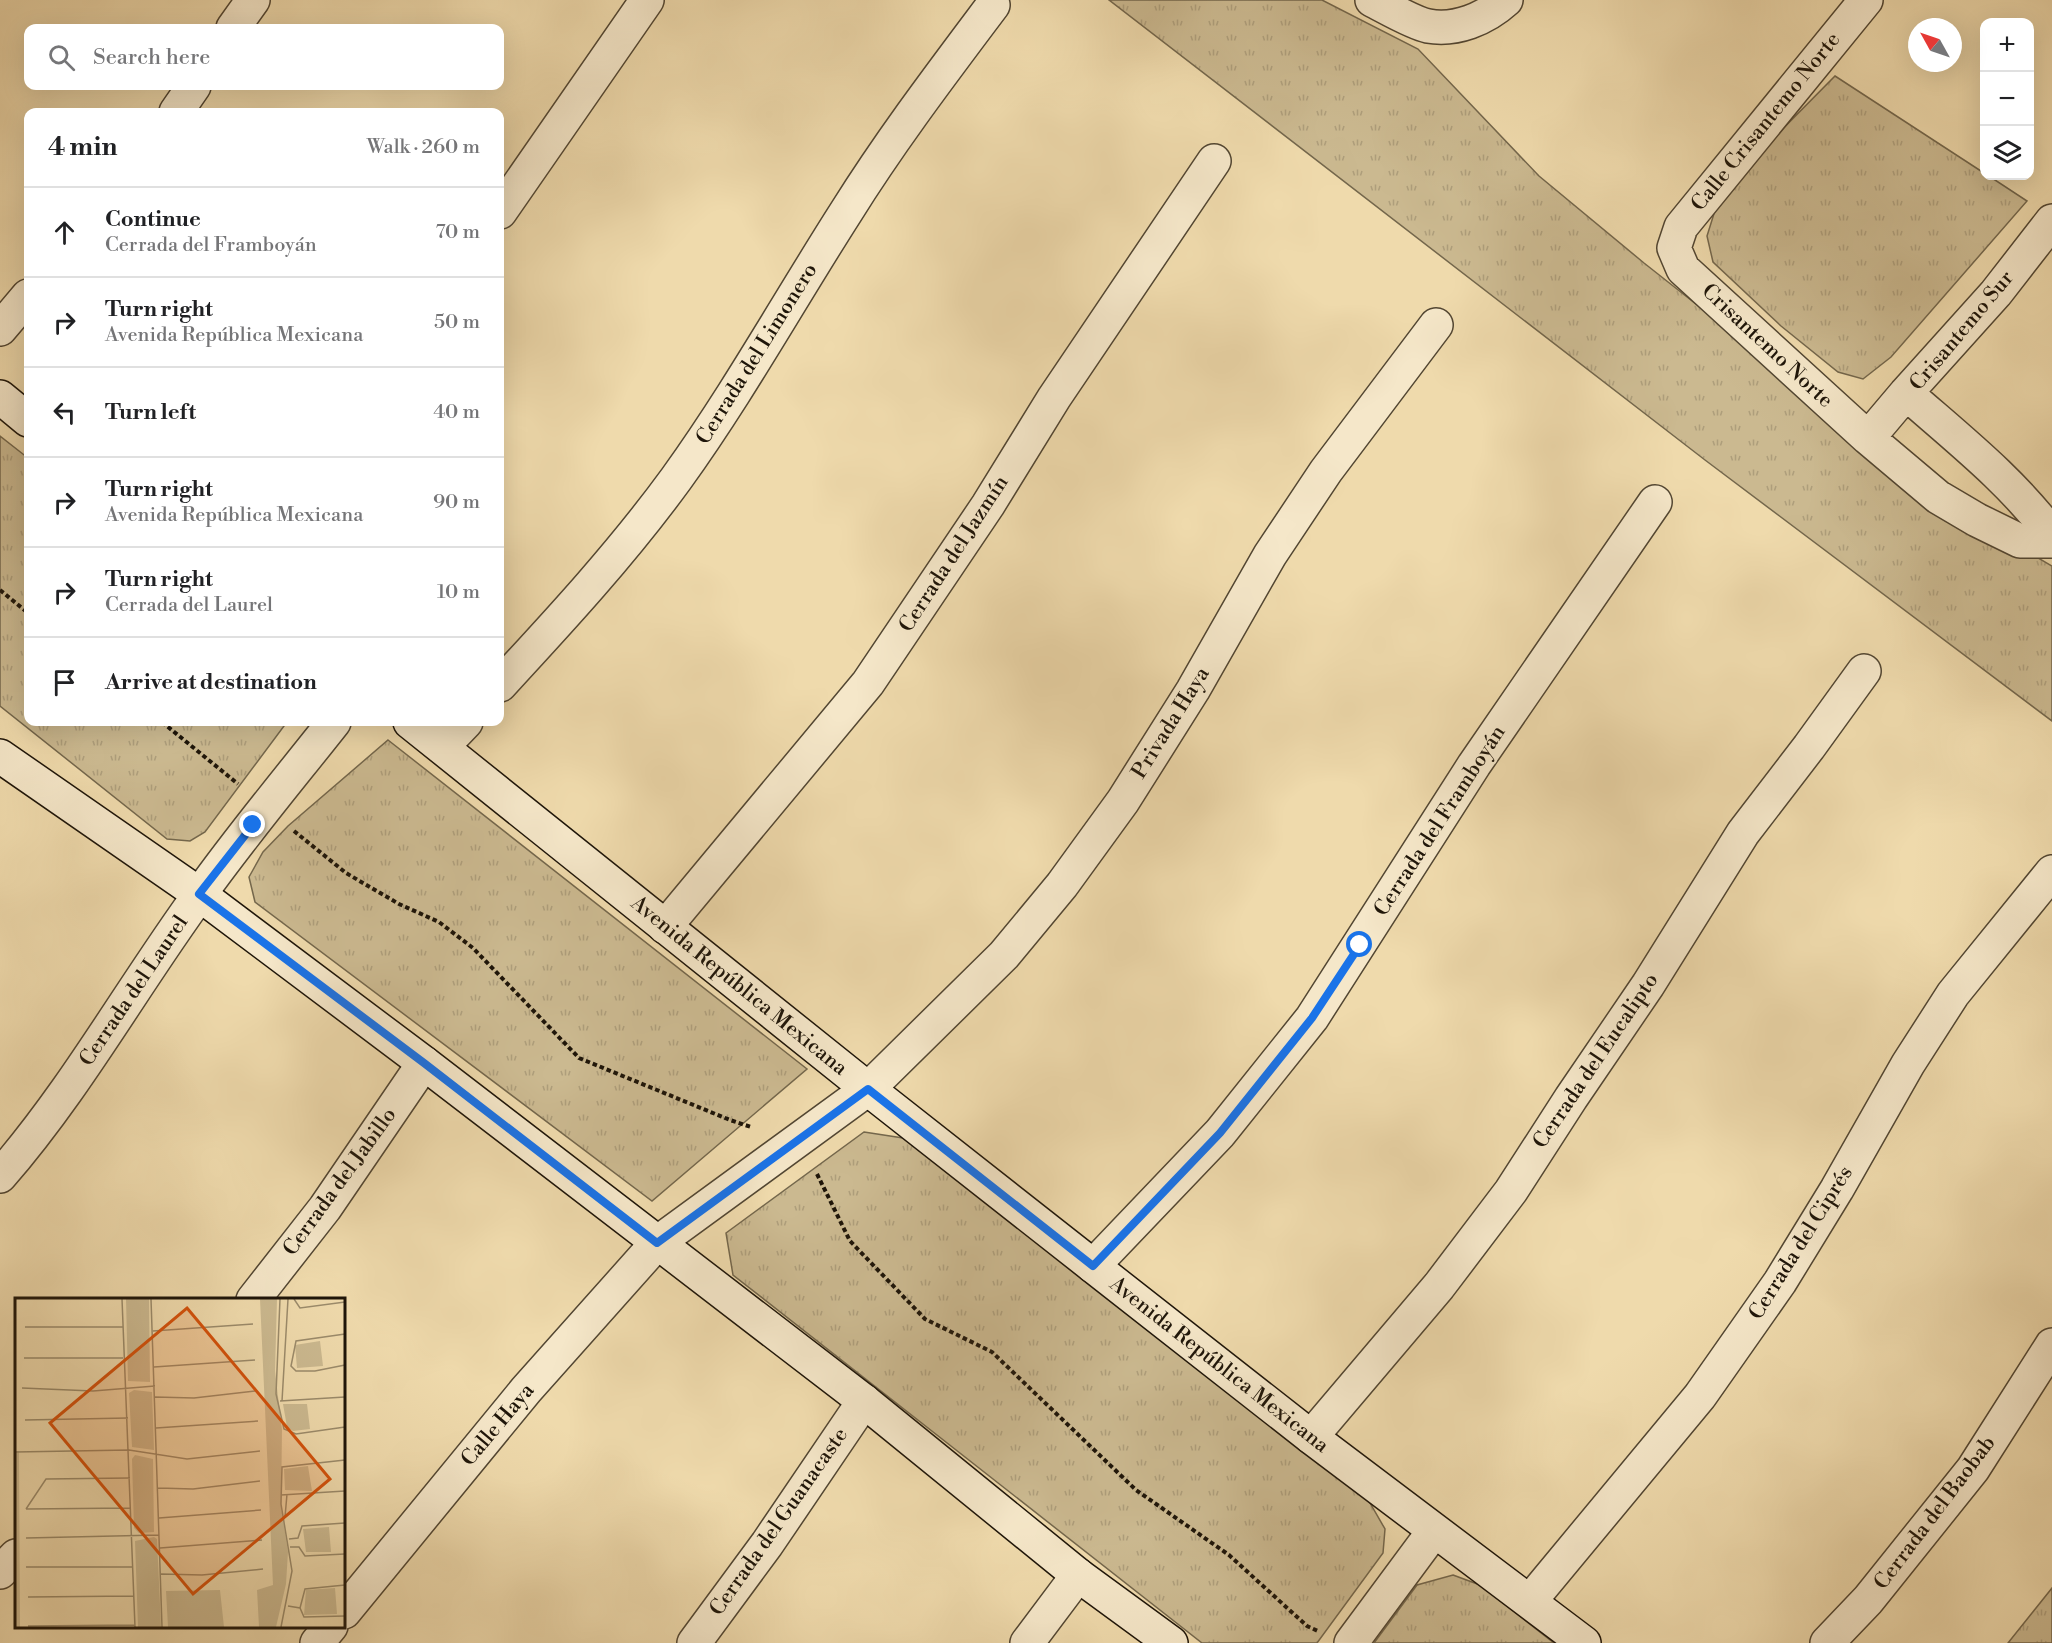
<!DOCTYPE html>
<meta charset="utf-8">
<style>
:root{--surface:#fff;--page:#f6f6f6;--text:#202124;--muted:#757577;--line:#e0e0e0}
body{margin:0;font-family:"Libre Bodoni",serif;background:var(--page);color:var(--text)}
.controls{position:absolute;right:18px;top:18px;display:grid;overflow:hidden;border-radius:12px;box-shadow:0 6px 24px #0002}
.controls button{width:54px;height:54px;display:grid;place-items:center;padding:0;border:0;border-bottom:2px solid var(--line);background:var(--surface);color:var(--text);font:30px sans-serif}
.compass{position:absolute;left:1908px;top:18px;width:54px;height:54px;border-radius:50%;background:var(--surface);box-shadow:0 6px 24px #0002;rotate:310deg}
.stop{position:absolute;width:18px;height:18px;margin:-14px;border:4px solid #1a73e8;border-radius:50%;background:#fff}
.stop.end{background:#1a73e8;border-color:#fff;box-shadow:0 2px 6px #0008}
.list{margin:0;padding:0;list-style:none}
h2{display:flex;justify-content:space-between;align-items:center;height:78px;margin:0;padding:0 24px;font-size:26px}
h2 small{font-size:20px;font-weight:400;color:var(--muted)}
.list li{display:grid;grid-template-columns:39px 1fr auto;gap:18px;align-items:center;box-sizing:border-box;height:90px;padding:0 24px;border-top:2px solid var(--line)}
.list b{display:block;font-size:22px;white-space:nowrap}
.list p{margin:0;font-size:20px;white-space:nowrap;color:var(--muted)}
.list em{font-size:20px;font-style:normal;color:var(--muted)}
.icon{flex:none;width:33px;height:33px;fill:none;stroke:currentColor;stroke-width:2;stroke-linecap:round;stroke-linejoin:round}
.map{position:relative;flex:none;width:2052px;height:1643px;overflow:hidden}
.search{position:absolute;background:var(--surface);box-shadow:0 6px 24px #0002;left:24px;top:24px;width:480px;height:66px;display:flex;align-items:center;gap:15px;box-sizing:border-box;padding:0 21px;border-radius:12px;color:var(--muted);font-size:22px}
.panel{position:absolute;background:var(--surface);box-shadow:0 6px 24px #0002;left:24px;top:108px;width:480px;height:618px;border-radius:12px}
.map>svg:first-child{display:block}
.park{fill:url(#park-tufts);stroke:#74674c;stroke-width:1.5}
.lines{fill:none;stroke-linecap:round;stroke-linejoin:round}
.street-casing{stroke:#524632;stroke-width:36}
.secondary-casing{stroke:#1e1509;stroke-width:36}
.path{stroke:#1e1509;stroke-width:4;stroke-dasharray:4.5 3;stroke-linecap:butt}
.street{stroke:#f5e7c9;stroke-width:33}
.secondary{stroke:#f5e7c9;stroke-width:33}
.route{stroke:#1a73e8;stroke-width:8}
.labels{text-anchor:middle;dominant-baseline:central;stroke-width:4.5;stroke-linejoin:round;paint-order:stroke}
.street-label{font-size:21px;fill:#1e1509;stroke:#f5e7c9}
.inset-road{fill:none;stroke:#9b8b6b;stroke-width:1.5}
.view{fill:#d4520c;fill-opacity:0.15;stroke:#d4520c;stroke-width:3}
.inset-edge{fill:none;stroke:#1e1509;stroke-width:3}
</style>
<div class="map">
<svg width="2052" height="1643" viewBox="0 0 2052 1643">
<defs>
<pattern id="park-tufts" width="24" height="20" patternUnits="userSpaceOnUse" patternTransform="scale(1.5)"><rect width="24" height="20" fill="#cbb990"/><path d="M3 7l-1-3M5 7V3M7 7l1-3M15 17l-1-3M17 17v-4M19 17l1-3" fill="none" stroke="#ae9e7b"/></pattern>
</defs>
<rect width="100%" height="100%" fill="#efdaac"/>
<filter id="stains"><feTurbulence type="fractalNoise" baseFrequency=".00333" numOctaves="4"/><feColorMatrix values="0 0 0 0 .2 0 0 0 0 .09 0 0 0 0 .02 0 0 0 .5 -.17"/></filter>
<radialGradient id="worn" r=".72"><stop offset=".6" stop-color="#630" stop-opacity="0"/><stop offset="1" stop-color="#630" stop-opacity=".3"/></radialGradient>
<path class="park" d="M1109 0H1322L1418 49 1539 176 1644 263 1958 511 2052 566V721L1705 460Z
M1835 76 1984 173V176H1989L2027 201 1891 357 1863 379 1838 372 1781 326 1713 262 1707 236 1717 204 1741 171Z
M0 436 28 458V722H287L205 832 190 841 167 839 0 706Z
M388 740 807 1069 652 1201 255 902 249 877 263 852 288 826Z
M864 1132 903 1138 1366 1496 1385 1529 1383 1553 1317 1643H1202L733 1275 726 1233Z
M1453 1575 1480 1585 1554 1643H1374L1417 1585Z
M2052 1588V1643H2008Z"/>
<g class="lines">
<g class="street-casing">
<path id="street" d="M1372 0C1386 7 1413 23 1428 26 1456 31 1485 19 1506 0
M1866 0 1681 227 1674 248 1683 269 1868 438 1938 497 1977 520 2020 541H2052
M233 28 253 0
M176 112 194 86
M500 212 647 0
M0 329 28 296
M1906 393C1957 438 2011 480 2052 535
M1868 438 1906 393 1996 293 2052 221
M500 685C561 619 622 553 676 479 738 393 789 301 846 212 891 140 942 73 993 5
M442 747 466 722
M665 927 868 683 988 505 1054 398 1214 161
M0 1176C76 1089 132 987 200 894 242 835 289 779 334 722
M1093 1266 1220 1133 1312 1018 1474 765 1655 502
M253 1300 325 1208 424 1063
M1311 1437 1439 1286 1511 1191 1571 1098 1648 985 1743 833 1809 747 1864 671
M0 1572 16 1556
M1530 1601 1700 1396 1780 1282 1837 1189 1908 1064 1953 994 2052 872
M344 1612 526 1390 657 1243 868 1089 1004 955 1062 885 1123 801 1193 690 1270 555 1326 471 1436 325
M317 1643 331 1626
M694 1643 767 1544 864 1401
M1027 1643 1078 1575
M1351 1643 1434 1531
M1827 1643 1868 1600 1973 1469 2052 1345"/>
</g>
<g class="secondary-casing">
<path id="secondary" d="M0 397 28 420
M410 722 868 1089 1093 1266 1311 1437 1584 1643
M0 756 199 894 424 1063 864 1401 1078 1575 1171 1643"/>
</g>
<path class="path" d="M0 590 28 613
M162 722 238 784
M294 831 346 873 399 904 439 922 473 948 579 1058 730 1120 751 1127
M817 1174 850 1241 925 1319 992 1352 1136 1490 1229 1555 1307 1626 1318 1631"/>
<use href="#street" class="street"/>
<use href="#secondary" class="secondary"/>
</g>
<g class="lines">
<path class="route" d="M253 825 199 894 424 1063 657 1243 868 1089 1093 1266 1220 1133 1312 1018 1360 945"/>
</g>
<g class="labels">
<g class="street-label">
<text transform="translate(1766 122) rotate(-51)">Calle Crisantemo Norte</text>
<text transform="translate(1962 331) rotate(-50)">Crisantemo Sur</text>
<text transform="translate(1767 346) rotate(43)">Crisantemo Norte</text>
<text transform="translate(757 354) rotate(-58)">Cerrada del Limonero</text>
<text transform="translate(954 554) rotate(-57)">Cerrada del Jazmín</text>
<text transform="translate(1171 723) rotate(-58)">Privada Haya</text>
<text transform="translate(1440 821) rotate(-57)">Cerrada del Framboyán</text>
<text transform="translate(739 986) rotate(39)">Avenida República Mexicana</text>
<text transform="translate(134 991) rotate(-56)">Cerrada del Laurel</text>
<text transform="translate(1596 1061) rotate(-56)">Cerrada del Eucalipto</text>
<text transform="translate(340 1182) rotate(-54)">Cerrada del Jabillo</text>
<text transform="translate(1801 1243) rotate(-58)">Cerrada del Ciprés</text>
<text transform="translate(1219 1365) rotate(38)">Avenida República Mexicana</text>
<text transform="translate(498 1425) rotate(-50)">Calle Haya</text>
<text transform="translate(1935 1513) rotate(-53)">Cerrada del Baobab</text>
<text transform="translate(779 1522) rotate(-55)">Cerrada del Guanacaste</text>
</g>
</g>
<g transform="translate(15 1298)">
<rect width="330" height="330" fill="#efdaac"/>
<path d="M111 1H134L135 84 113 83ZM245 1H262L260 73 267 132 266 209 273 254 271 286 261 329H244L242 292 258 287ZM305 43 308 68 282 70 280 47ZM119 92 137 94 139 152 117 149 114 95ZM268 106H292L295 131 278 133 272 129ZM0 153H4L5 329H0ZM120 157 138 161 139 234 124 235 119 230 117 161ZM293 168 297 193 270 192 269 171ZM314 229 316 254H291L288 231ZM139 239 142 241 146 329H123L120 243ZM320 290 322 316 289 317 291 292ZM205 292 209 329H153L151 293Z" fill="#cbb990"/>
<path class="inset-road" d="M107 1 120 329M136 1 147 329M265 1 261 96 269 131 281 136 330 129M279 1 285 10 330 4M10 29H108M138 33 238 26M330 36 281 43 276 68 281 73H300L330 67M9 60H108M139 69 240 62M7 90 78 93 140 88M140 99 179 100 240 93M265 103 330 99M267 103 273 1M10 122 113 120M141 130 243 123M0 154 114 152 172 161 245 153M143 190 178 191 245 183M266 197 330 193M11 211 31 181 115 180M11 211 116 210M270 219 272 196M144 220 246 212M11 240 144 237M274 241 283 240 287 228 330 225M275 249H284L290 258 330 256M145 250 247 242M11 269H118M146 276 187 277 248 271M13 299 119 298M273 308 285 310 289 319 330 318M285 310 290 291 330 287M13 328 120 327M266 329 277 273 266 206 267 169 330 162"/>
<path class="view" d="M172 10 315 181 178 296 35 125Z"/>
<rect width="330" height="330" class="inset-edge"/>
</g>
<rect width="100%" height="100%" filter="url(#stains)"/>
<rect width="100%" height="100%" fill="url(#worn)"/>
</svg>
<div class="controls">
<button>+</button>
<button>−</button>
<button><svg class="icon" aria-label="layers" viewBox="0 0 24 24"><path d="M12 4l9 5-9 5-9-5zM3 14l9 5 9-5"/></svg></button>
</div>
<svg class="compass" viewBox="-18 -18 36 36"><path d="M0-13l5 13h-10z" fill="#e53935"/><path d="M0 13l5-13h-10z" fill="#757577"/></svg>
<div class="stop" style="left:1360px;top:945px"></div>
<div class="stop end" style="left:253px;top:825px"></div>
<div class="search"><svg class="icon" aria-label="search" viewBox="0 0 24 24"><circle cx="10" cy="10" r="6"/><path d="M15 15l6 6"/></svg>Search here</div>
<section class="panel">
<h2>4 min<small>Walk · 260 m</small></h2>
<ul class="list">
<li><svg class="icon" aria-label="ahead" viewBox="0 0 24 24"><path d="M12 20V5M6 11l6-6 6 6"/></svg><div><b>Continue</b><p>Cerrada del Framboyán</p></div><em>70 m</em></li>
<li><svg class="icon" aria-label="right" viewBox="0 0 24 24"><path d="M7 20v-9h11M14 6l5 5-5 5"/></svg><div><b>Turn right</b><p>Avenida República Mexicana</p></div><em>50 m</em></li>
<li><svg class="icon" aria-label="left" viewBox="0 0 24 24"><path d="M17 20v-9H6M10 6l-5 5 5 5"/></svg><div><b>Turn left</b></div><em>40 m</em></li>
<li><svg class="icon" aria-label="right" viewBox="0 0 24 24"><path d="M7 20v-9h11M14 6l5 5-5 5"/></svg><div><b>Turn right</b><p>Avenida República Mexicana</p></div><em>90 m</em></li>
<li><svg class="icon" aria-label="right" viewBox="0 0 24 24"><path d="M7 20v-9h11M14 6l5 5-5 5"/></svg><div><b>Turn right</b><p>Cerrada del Laurel</p></div><em>10 m</em></li>
<li><svg class="icon" aria-label="arrive" viewBox="0 0 24 24"><path d="M6 21V4h12l-3 4 3 4H6"/></svg><div><b>Arrive at destination</b></div></li>
</ul>
</section>
</div>
